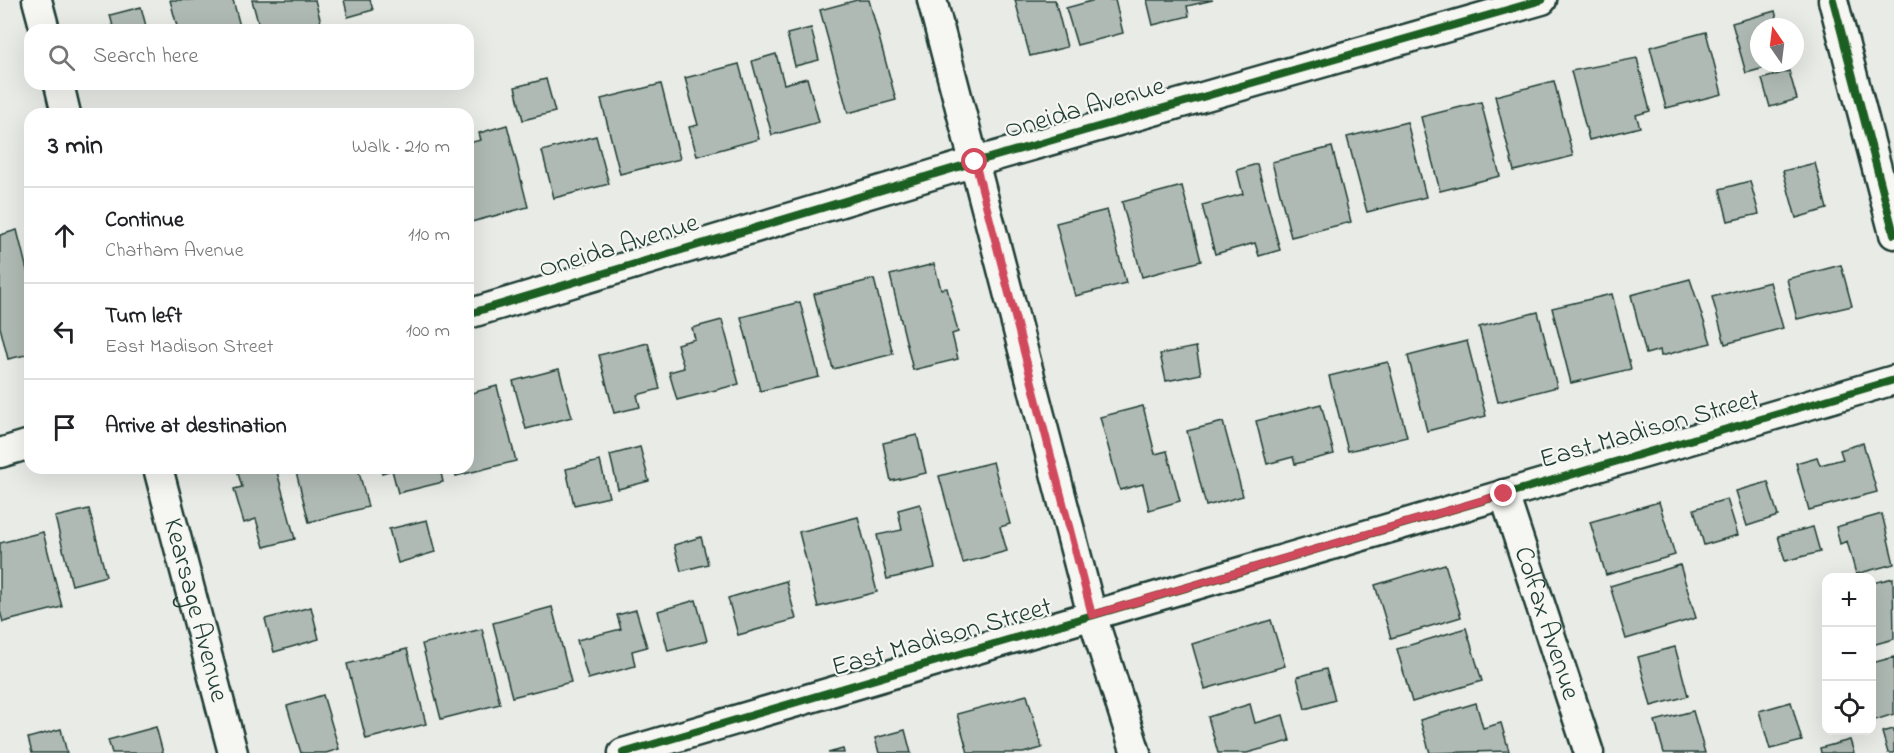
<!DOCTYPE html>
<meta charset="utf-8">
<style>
:root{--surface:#fff;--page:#f2f2f2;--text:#202124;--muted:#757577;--line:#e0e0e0}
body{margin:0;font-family:"Indie Flower",sans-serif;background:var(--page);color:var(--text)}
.controls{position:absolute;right:18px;bottom:18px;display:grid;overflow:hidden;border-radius:12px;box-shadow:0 6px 24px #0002}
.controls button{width:54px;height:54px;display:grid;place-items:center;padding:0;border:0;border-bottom:2px solid var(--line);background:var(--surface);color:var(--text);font:30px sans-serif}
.compass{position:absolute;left:1750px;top:18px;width:54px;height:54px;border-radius:50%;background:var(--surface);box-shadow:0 6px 24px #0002;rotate:346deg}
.stop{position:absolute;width:18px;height:18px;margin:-14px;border:4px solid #d1495b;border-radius:50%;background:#fff}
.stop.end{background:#d1495b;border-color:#fff;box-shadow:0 2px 6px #0008}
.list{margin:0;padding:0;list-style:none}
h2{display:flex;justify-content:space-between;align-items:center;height:78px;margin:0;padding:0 24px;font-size:26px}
h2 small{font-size:20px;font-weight:400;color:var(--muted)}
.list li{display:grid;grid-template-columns:39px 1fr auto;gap:18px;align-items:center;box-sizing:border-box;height:96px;padding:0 24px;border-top:2px solid var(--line)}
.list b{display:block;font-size:22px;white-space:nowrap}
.list p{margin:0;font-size:20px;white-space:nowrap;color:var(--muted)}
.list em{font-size:20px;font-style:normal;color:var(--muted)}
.icon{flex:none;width:33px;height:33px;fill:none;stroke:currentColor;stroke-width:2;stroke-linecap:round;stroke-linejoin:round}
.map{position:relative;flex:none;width:1894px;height:753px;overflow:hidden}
.search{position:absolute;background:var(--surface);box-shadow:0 6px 24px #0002;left:24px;top:24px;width:450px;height:66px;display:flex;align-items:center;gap:15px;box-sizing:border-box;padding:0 21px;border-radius:18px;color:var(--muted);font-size:22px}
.panel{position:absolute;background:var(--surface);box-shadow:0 6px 24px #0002;left:24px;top:108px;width:450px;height:366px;border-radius:18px}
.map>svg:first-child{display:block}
.building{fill:#b0bab5;stroke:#1f3d34;stroke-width:1.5}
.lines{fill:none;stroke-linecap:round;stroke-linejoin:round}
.minor-casing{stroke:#1f3d34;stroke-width:33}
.minor{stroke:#f6f6f2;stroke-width:28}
.cycleway-casing{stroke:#f6f6f2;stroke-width:11}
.cycleway{stroke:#1b5e20;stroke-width:8}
.route{stroke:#d1495b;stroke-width:8}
.labels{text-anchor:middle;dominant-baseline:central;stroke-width:4.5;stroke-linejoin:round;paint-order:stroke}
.street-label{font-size:27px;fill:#1f3d34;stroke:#f6f6f2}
</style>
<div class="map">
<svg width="1894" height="753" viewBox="0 0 1894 753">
<rect width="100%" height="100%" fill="#e9ebe7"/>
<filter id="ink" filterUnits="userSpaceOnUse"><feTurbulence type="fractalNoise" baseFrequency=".0167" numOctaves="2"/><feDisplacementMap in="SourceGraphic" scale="12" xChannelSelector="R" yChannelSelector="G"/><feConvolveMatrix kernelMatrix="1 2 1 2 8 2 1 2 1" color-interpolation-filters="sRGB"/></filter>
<g filter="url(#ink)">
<path class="building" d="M170 0H233L241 30H178Z
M252 0H315L323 30H260Z
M344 0H370L373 10 348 17Z
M857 0H869L896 100 848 113 820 10Z
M1015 0H1055L1067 47 1030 56Z
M1095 0H1115L1123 33 1077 45 1066 8Z
M1147 0H1213L1187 6 1189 16 1153 25Z
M141 7 147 30H114L110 15Z
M1775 11 1779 27H1759V63H1783L1746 73 1732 23Z
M811 28 819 60 795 66 787 34Z
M1706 32 1722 94 1666 108 1650 47Z
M776 54 784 84 807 78 819 122 772 135 752 61Z
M1637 58 1650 111 1636 115 1640 127 1589 140 1571 71Z
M739 64 759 139 697 156 689 127 698 125 685 78Z
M1789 71 1797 99 1770 107 1762 79Z
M546 79 555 112 523 120 515 87Z
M1554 81 1573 156 1514 171 1495 96Z
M661 84 680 159 620 174 601 99Z
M1481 102 1500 176 1440 191 1421 117Z
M1407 122 1426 197 1367 212 1347 137Z
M507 125 528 207 471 222 468 212V143L481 140 479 133Z
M596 136 609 184 554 198 542 151Z
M1332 147 1351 222 1291 237 1272 162Z
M1815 163 1827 209 1796 218 1783 171Z
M1257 164 1280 250 1259 256 1255 243 1215 254 1202 205 1243 194 1237 170Z
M1750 181 1759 214 1728 221 1720 189Z
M1182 186 1201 261 1142 277 1122 202Z
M1107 210 1126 283 1075 296 1056 223Z
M17 230 30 282V354L8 359 0 327V235Z
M934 264 941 289 947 288 958 332 952 334 958 359 913 370 890 275Z
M1841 265 1852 306 1797 319 1787 279Z
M874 279 893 354 833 369 814 294Z
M1690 279 1711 343 1661 356 1660 350 1646 354 1631 295Z
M1770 282 1783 328 1725 344 1712 297Z
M1612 294 1631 369 1571 383 1552 308Z
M800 302 819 377 760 391 741 317Z
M1538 312 1557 387 1498 402 1479 327Z
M722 320 739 384 677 400 669 372 684 368 677 344 695 339 692 328Z
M1467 341 1486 416 1427 431 1408 356Z
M648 343 660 389 637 395 640 407 614 413 599 355Z
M1196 347 1201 374 1166 381 1160 354Z
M1388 362 1407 437 1348 451 1329 376Z
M559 369 572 417 526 429 513 381Z
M497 386 516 461 456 476 454 468H468V394Z
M1321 404 1334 454 1295 464 1293 457 1267 464 1256 421Z
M1143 406 1155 454 1167 451 1180 501 1149 510 1143 484 1120 490 1100 417Z
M1223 422 1243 496 1206 506 1187 431Z
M917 435 926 473 891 481 883 443Z
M1863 443 1877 492 1809 510 1796 463 1817 457 1820 465 1843 459 1840 450Z
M640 447 649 481 618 489 610 455Z
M600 461 609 497 574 505 566 469Z
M993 462 1010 524 1000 527 1007 551 963 563 939 476Z
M243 468H276L295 539 264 547 256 519 244 523 234 489 242 487 237 470Z
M295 468H358L368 507 309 522Z
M381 468H440L443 482 398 493 392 470 382 473Z
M1768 482 1778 516 1747 526 1736 491Z
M1727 499 1738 535 1704 545 1694 509Z
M1659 502 1675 555 1606 575 1590 522Z
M920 504 935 568 887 579 877 535 902 530 898 510Z
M89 509 106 576 72 585 55 517Z
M1882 514 1894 564 1856 574 1847 541 1840 544 1836 527Z
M858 517 877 592 818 607 799 532Z
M427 520 435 552 398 563 389 529Z
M1813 527 1820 552 1785 561 1778 536Z
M43 532 62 607 3 622 0 611V543Z
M701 537 708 564 681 571 674 545Z
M1445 564 1461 617 1391 638 1375 585Z
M1680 565 1696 618 1626 639 1610 586Z
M1893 578 1894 639 1872 645V583Z
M786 581 796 619 738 635 728 598Z
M696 600 707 641 668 651 658 611Z
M311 607 319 639 274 652 265 619Z
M552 607 571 682 512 697 493 623Z
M636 610 647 647 632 651 635 666 588 679 577 640 621 629 617 615Z
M1271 620 1285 666 1205 689 1192 644Z
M1466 628 1482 681 1412 702 1397 649Z
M482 629 500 704 441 719 422 644Z
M1675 647 1688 696 1651 706 1638 657Z
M407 649 426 724 366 739 347 664Z
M1894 657V714L1872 721V663Z
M1326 669 1335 700 1305 709 1297 677Z
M323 695 339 749 326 753H301L287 706Z
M1027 695 1042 748 1023 753H968L957 714Z
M1791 702 1802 741 1770 749 1759 711Z
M1476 703 1483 728 1501 723 1509 751 1430 753 1420 720Z
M1250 704 1255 723 1283 715 1290 741 1247 753H1218L1208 717Z
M1693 711 1705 753H1664L1655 721Z
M156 727 163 753H112L108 740Z
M61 729 67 753H32L28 738Z
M1894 729V753H1888L1882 732Z
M905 730 911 753H879L875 738Z
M1850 740 1854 753H1821L1820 748Z
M843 749 844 753H828Z"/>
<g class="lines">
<g class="minor-casing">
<g id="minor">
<path d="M37 0 45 30"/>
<path d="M932 0 1092 615 1136 753"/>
<path d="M1833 0 1894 234"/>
<path d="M59 84 66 114"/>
<path d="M468 314 975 162 1542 0"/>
<path d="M0 453 30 444"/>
<path id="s1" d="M158 468 233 753"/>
<path id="s2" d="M1504 494 1589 753"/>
<path d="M623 753 1894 380"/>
</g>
</g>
<use href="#minor" class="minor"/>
<g class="cycleway-casing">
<path id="cycleway" d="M1833 0 1894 234
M468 314 975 162 1542 0
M623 753 1894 380"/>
</g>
<use href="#cycleway" class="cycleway"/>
</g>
</g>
<g class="lines" filter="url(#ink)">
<path class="route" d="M975 162 1092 615 1504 494"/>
</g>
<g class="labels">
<g class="street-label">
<text transform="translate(1085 109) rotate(-16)">Oneida Avenue</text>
<text transform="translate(619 247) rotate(-17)">Oneida Avenue</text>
<text transform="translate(1650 430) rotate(-16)">East Madison Street</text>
<text stroke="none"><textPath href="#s1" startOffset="147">Kearsage Avenue</textPath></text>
<text stroke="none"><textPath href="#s2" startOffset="136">Colfax Avenue</textPath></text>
<text transform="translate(942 638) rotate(-16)">East Madison Street</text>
</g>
</g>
</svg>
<div class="controls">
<button>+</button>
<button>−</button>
<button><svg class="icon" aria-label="locate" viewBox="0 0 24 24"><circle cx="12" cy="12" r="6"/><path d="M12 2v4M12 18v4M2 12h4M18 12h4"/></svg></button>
</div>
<svg class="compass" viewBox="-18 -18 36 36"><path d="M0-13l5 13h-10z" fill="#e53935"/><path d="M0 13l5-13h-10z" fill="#757577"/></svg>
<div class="stop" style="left:975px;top:162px"></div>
<div class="stop end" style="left:1504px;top:494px"></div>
<div class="search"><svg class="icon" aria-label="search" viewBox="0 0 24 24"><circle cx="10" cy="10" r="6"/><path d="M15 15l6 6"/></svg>Search here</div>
<section class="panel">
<h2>3 min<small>Walk · 210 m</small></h2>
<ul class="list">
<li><svg class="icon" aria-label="ahead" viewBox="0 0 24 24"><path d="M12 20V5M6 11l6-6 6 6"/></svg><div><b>Continue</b><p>Chatham Avenue</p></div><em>110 m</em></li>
<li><svg class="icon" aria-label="left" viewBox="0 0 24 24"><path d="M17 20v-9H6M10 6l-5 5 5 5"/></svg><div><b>Turn left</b><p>East Madison Street</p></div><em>100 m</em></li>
<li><svg class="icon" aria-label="arrive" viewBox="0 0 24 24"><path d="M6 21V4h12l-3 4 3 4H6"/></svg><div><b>Arrive at destination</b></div></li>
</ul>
</section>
</div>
